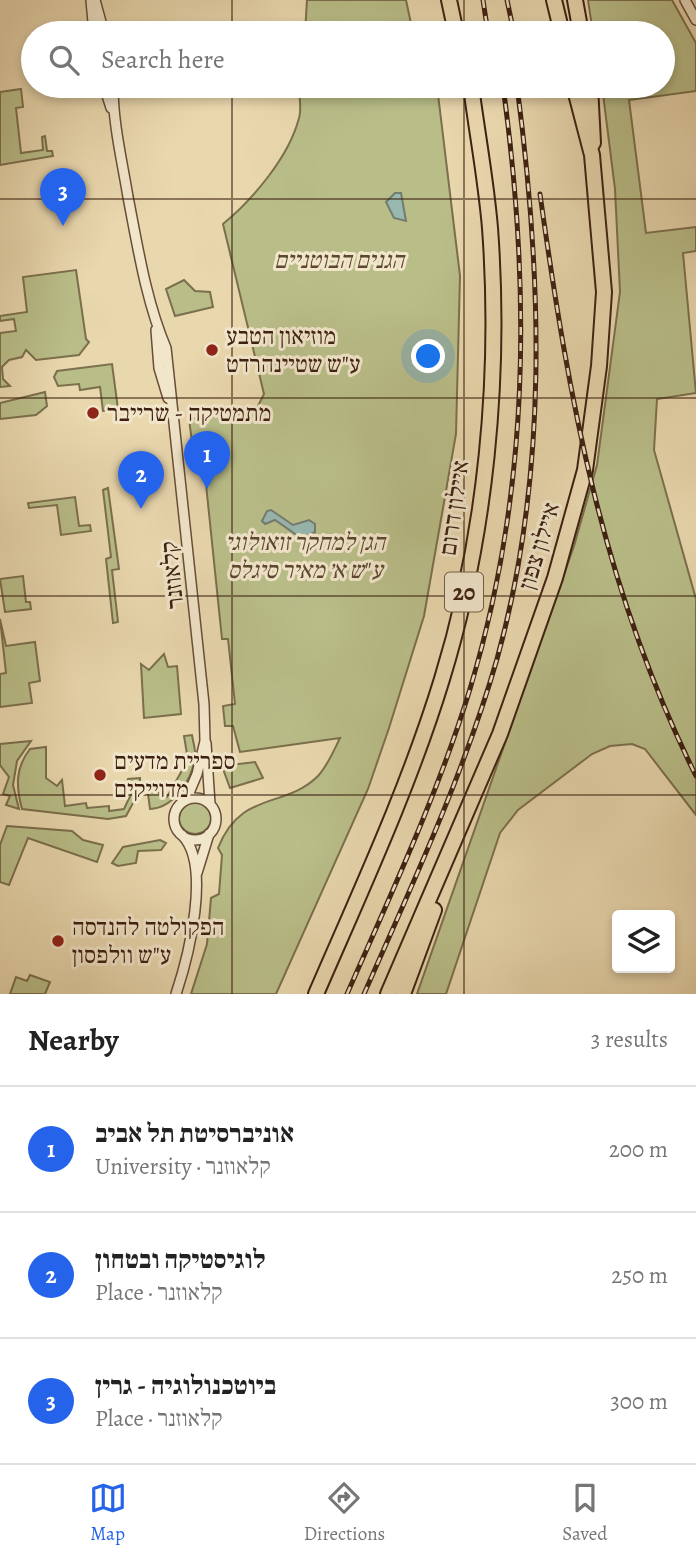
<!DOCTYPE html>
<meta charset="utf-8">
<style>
:root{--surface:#fff;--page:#f6f6f6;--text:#222;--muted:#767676;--line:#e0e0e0;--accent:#2563eb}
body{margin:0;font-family:Alegreya,"Frank Ruhl Libre",serif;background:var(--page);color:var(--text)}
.controls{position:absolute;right:21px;bottom:21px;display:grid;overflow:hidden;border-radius:7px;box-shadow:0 4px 10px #0003}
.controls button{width:63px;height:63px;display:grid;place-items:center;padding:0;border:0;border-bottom:2px solid var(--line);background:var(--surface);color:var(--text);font:35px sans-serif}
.you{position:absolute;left:429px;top:357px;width:24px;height:24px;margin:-18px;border:5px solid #fff;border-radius:50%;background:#1a73e8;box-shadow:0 0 0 10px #1a73e833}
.badge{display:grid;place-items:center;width:46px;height:46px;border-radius:50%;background:var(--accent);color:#fff;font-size:23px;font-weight:700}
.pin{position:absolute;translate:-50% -58px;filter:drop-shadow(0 2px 4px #0008)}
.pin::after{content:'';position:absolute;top:37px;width:24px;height:21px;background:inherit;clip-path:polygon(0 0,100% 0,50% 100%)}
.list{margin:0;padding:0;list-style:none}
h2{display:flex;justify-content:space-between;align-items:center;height:91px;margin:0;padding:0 28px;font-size:30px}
h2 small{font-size:23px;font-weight:400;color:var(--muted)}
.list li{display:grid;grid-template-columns:46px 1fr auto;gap:21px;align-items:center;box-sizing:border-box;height:126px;padding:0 28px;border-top:2px solid var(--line)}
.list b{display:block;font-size:26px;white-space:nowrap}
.list p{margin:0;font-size:23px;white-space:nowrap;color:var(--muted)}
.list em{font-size:23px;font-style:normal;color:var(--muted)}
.icon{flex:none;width:38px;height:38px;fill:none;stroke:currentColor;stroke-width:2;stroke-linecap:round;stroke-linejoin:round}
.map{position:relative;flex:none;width:696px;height:994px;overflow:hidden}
.search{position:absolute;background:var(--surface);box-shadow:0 4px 10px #0003;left:21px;right:21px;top:21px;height:77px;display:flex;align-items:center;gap:18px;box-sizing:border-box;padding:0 24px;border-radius:38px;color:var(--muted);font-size:26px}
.sheet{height:469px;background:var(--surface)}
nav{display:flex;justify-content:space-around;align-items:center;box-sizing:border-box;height:98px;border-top:2px solid var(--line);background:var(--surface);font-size:19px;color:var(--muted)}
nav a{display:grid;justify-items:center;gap:4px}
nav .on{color:var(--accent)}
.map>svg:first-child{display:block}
.green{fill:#b9be89;stroke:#7b6f4d;stroke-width:2}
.water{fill:#98b8b0;stroke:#747b70;stroke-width:2}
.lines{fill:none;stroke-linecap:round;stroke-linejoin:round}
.tertiary-casing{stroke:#684e38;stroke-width:12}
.motorway-casing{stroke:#3d2011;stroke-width:18}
.tertiary{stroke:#f1e5ca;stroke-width:9}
.motorway{stroke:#e9d7ae;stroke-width:14}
.rail-casing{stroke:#3d2011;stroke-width:5}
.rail{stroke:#f1e5ca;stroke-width:2.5;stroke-dasharray:8;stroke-linecap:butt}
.grid{fill:none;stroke:#3d2011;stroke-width:2;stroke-opacity:0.55}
.poi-dot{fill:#8f2418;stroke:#f1e5ca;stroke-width:2.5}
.labels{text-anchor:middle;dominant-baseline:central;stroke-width:6;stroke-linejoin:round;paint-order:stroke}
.shield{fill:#f1e5ca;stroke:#735b48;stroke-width:2}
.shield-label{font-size:23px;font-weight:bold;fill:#3d2011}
.park-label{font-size:24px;font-style:italic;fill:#5c482f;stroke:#f1e5ca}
.poi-label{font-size:24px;fill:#3d2011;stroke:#f1e5ca;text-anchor:start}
.street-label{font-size:24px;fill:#3d2011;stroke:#f1e5ca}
</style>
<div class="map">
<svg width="696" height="994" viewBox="0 0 696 994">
<rect width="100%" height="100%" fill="#e9d7ae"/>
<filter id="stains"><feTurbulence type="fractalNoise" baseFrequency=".00286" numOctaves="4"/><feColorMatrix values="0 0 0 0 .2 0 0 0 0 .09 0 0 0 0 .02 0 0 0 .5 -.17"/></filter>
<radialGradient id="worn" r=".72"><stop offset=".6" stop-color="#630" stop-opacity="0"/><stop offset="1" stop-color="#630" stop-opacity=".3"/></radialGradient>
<path class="green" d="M307 0H406L413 33H305Z
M588 0H672L696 43V91L629 100 646 233 696 227V251L683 253 696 393 657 399 654 450 696 599V815L645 749 632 744 610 746 592 754 518 810 500 833 446 994H417L574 546 597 465 620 292 615 189 602 86H663V33H593Z
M299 86H437L460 276 456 434 424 616 389 728 368 789 276 994H191L207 944 211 898 219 894 222 855 218 848C241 790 285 809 318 776 328 765 334 750 340 738L240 752 233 726H225L223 706 235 704 228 639H222L204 465H195L189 419 255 412 264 394 223 224C253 199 289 157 299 118 302 109 299 96 299 86Z
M21 89 23 107 16 108 21 153 43 150 42 137 45 136 47 151H52L53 156 0 165V92Z
M76 270 86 339 89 342 79 355 36 360 26 350 22 357 9 360 2 367 3 379 10 386 0 387V333L16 331 14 319 0 321V316L27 312 23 277Z
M184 280 195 291 210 292 213 307 175 316 166 289Z
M112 364 118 409 103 411 100 387 80 390 79 384 58 386 54 377 57 371Z
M45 392 47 406 36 415 0 419V403Z
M108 488 119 569 112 570 118 622 113 623 106 559 111 557 103 490Z
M75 497 79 526 90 525 91 531 61 535 57 505 29 508 28 503Z
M23 576 26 602H30L31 609 5 612 0 579Z
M0 619 6 646 35 642 40 681 29 683 32 703 0 707V674L6 673Z
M164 654 168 667 177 666 181 714 144 718 141 664 149 670Z
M192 735C193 742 196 750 195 757 192 781 173 808 150 809L147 786 167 797 188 760 184 736Z
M31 741 17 761 13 785 19 809 6 805 10 796 3 794 9 777 0 765V744Z
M46 747V778L57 786 62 780 65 806 86 803 87 808 109 806V811L124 809 132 792H125L128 779 140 778V790L126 816 108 819 22 809C16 787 15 768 30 749Z
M255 762 263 778 230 788 222 766Z
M179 818a16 16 0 1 1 32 0a16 16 0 1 1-32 0Z
M7 826 72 831 83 840 103 845 97 862 28 838 9 885 0 882V845Z
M160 840 166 843 161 850 138 851 136 863 118 866 112 863 123 847Z
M30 975 50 982 45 994H10L16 977 27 981Z"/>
<path class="water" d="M395 193H401L406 221 394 218 386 202Z
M271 510 293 525 309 520 315 524V532L301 538 275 520 265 524 262 521 267 511Z"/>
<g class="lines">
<g class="tertiary-casing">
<path id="tertiary" d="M91 0 94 33
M95 0 104 33
M685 0 696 20
M104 86 111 108
M113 86C113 124 122 160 128 197 138 248 146 301 166 348L204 704 205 741 197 774 186 800
M156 330 159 368 168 398
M206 743 210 804
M174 819a21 21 0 1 1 42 0a21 21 0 1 1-42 0Z
M197 873 209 834
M176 994C188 958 212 865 182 835"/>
</g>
<g class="motorway-casing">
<path id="motorway" d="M449 0 456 33
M554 0 562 33
M575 0 581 33
M590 86 593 143
M316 994C361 890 409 787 442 679 486 536 501 377 490 228 486 180 477 133 471 86
M388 994 500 734 555 578 585 470 599 366 604 292 592 155 574 86
M403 994 434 910"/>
</g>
<use href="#tertiary" class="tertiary"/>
<use href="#motorway" class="motorway"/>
<g class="rail-casing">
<path id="rail" d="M483 0 488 33
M507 0 514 33
M540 194C569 401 602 586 696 776
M347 994C391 894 438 794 470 689 530 490 531 290 503 86
M364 994C412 885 464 774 497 659 549 472 542 276 517 86"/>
</g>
<use href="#rail" class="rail"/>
</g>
<path class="grid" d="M232 0V33M464 0V33M232 86V994M464 86V994M0 199H696M0 398H696M0 596H696M0 795H696"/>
<g class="poi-dot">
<circle cx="212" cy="350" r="7"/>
<circle cx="93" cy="413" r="7"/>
<circle cx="100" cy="775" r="7"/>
<circle cx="58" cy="941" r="7"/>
</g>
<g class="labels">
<rect class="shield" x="445" y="572.5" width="38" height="39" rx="5"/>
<g class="shield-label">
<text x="464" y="592">20</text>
</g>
<g class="park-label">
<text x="339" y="260">הגנים הבוטניים</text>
<text x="305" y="542">הגן למחקר זואולוגי<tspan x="305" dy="28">ע"ש א׳ מאיר סיגלס</tspan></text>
</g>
<g class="poi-label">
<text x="226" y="336">מוזיאון הטבע<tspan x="226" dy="28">ע"ש שטיינהרדט</tspan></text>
<text x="107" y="413">מתמטיקה - שרייבר</text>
<text x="114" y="761">ספריית מדעים<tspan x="114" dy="28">מדוייקים</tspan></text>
<text x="72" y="927">הפקולטה להנדסה<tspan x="72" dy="28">ע"ש וולפסון</tspan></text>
</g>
<g class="street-label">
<text transform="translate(454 508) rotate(-82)">איילון דרום</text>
<text transform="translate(539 546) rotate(-73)">איילון צפון</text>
<text transform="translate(172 575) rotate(-96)">קלאוזנר</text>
</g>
</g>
<rect width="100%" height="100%" filter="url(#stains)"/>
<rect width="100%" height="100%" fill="url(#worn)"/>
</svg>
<div class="controls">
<button><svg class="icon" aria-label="layers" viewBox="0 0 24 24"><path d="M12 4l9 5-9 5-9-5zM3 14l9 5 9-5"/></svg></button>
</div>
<div class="you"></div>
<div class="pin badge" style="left:207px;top:489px">1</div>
<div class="pin badge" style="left:141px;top:509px">2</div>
<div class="pin badge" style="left:63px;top:226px">3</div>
<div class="search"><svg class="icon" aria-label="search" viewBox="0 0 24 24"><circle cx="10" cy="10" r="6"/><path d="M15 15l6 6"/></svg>Search here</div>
</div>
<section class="sheet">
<h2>Nearby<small>3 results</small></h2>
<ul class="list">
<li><span class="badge">1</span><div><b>אוניברסיטת תל אביב</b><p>University · קלאוזנר</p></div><em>200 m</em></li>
<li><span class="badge">2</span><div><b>לוגיסטיקה ובטחון</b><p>Place · קלאוזנר</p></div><em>250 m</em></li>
<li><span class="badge">3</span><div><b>ביוטכנולוגיה - גרין</b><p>Place · קלאוזנר</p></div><em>300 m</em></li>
</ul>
</section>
<nav>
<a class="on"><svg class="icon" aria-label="map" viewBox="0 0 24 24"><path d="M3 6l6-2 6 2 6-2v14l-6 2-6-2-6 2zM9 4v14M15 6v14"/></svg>Map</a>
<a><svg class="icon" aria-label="directions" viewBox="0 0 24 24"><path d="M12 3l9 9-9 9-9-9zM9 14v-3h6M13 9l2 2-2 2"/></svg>Directions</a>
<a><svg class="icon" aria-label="saved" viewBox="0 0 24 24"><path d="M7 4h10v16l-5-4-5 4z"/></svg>Saved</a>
</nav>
